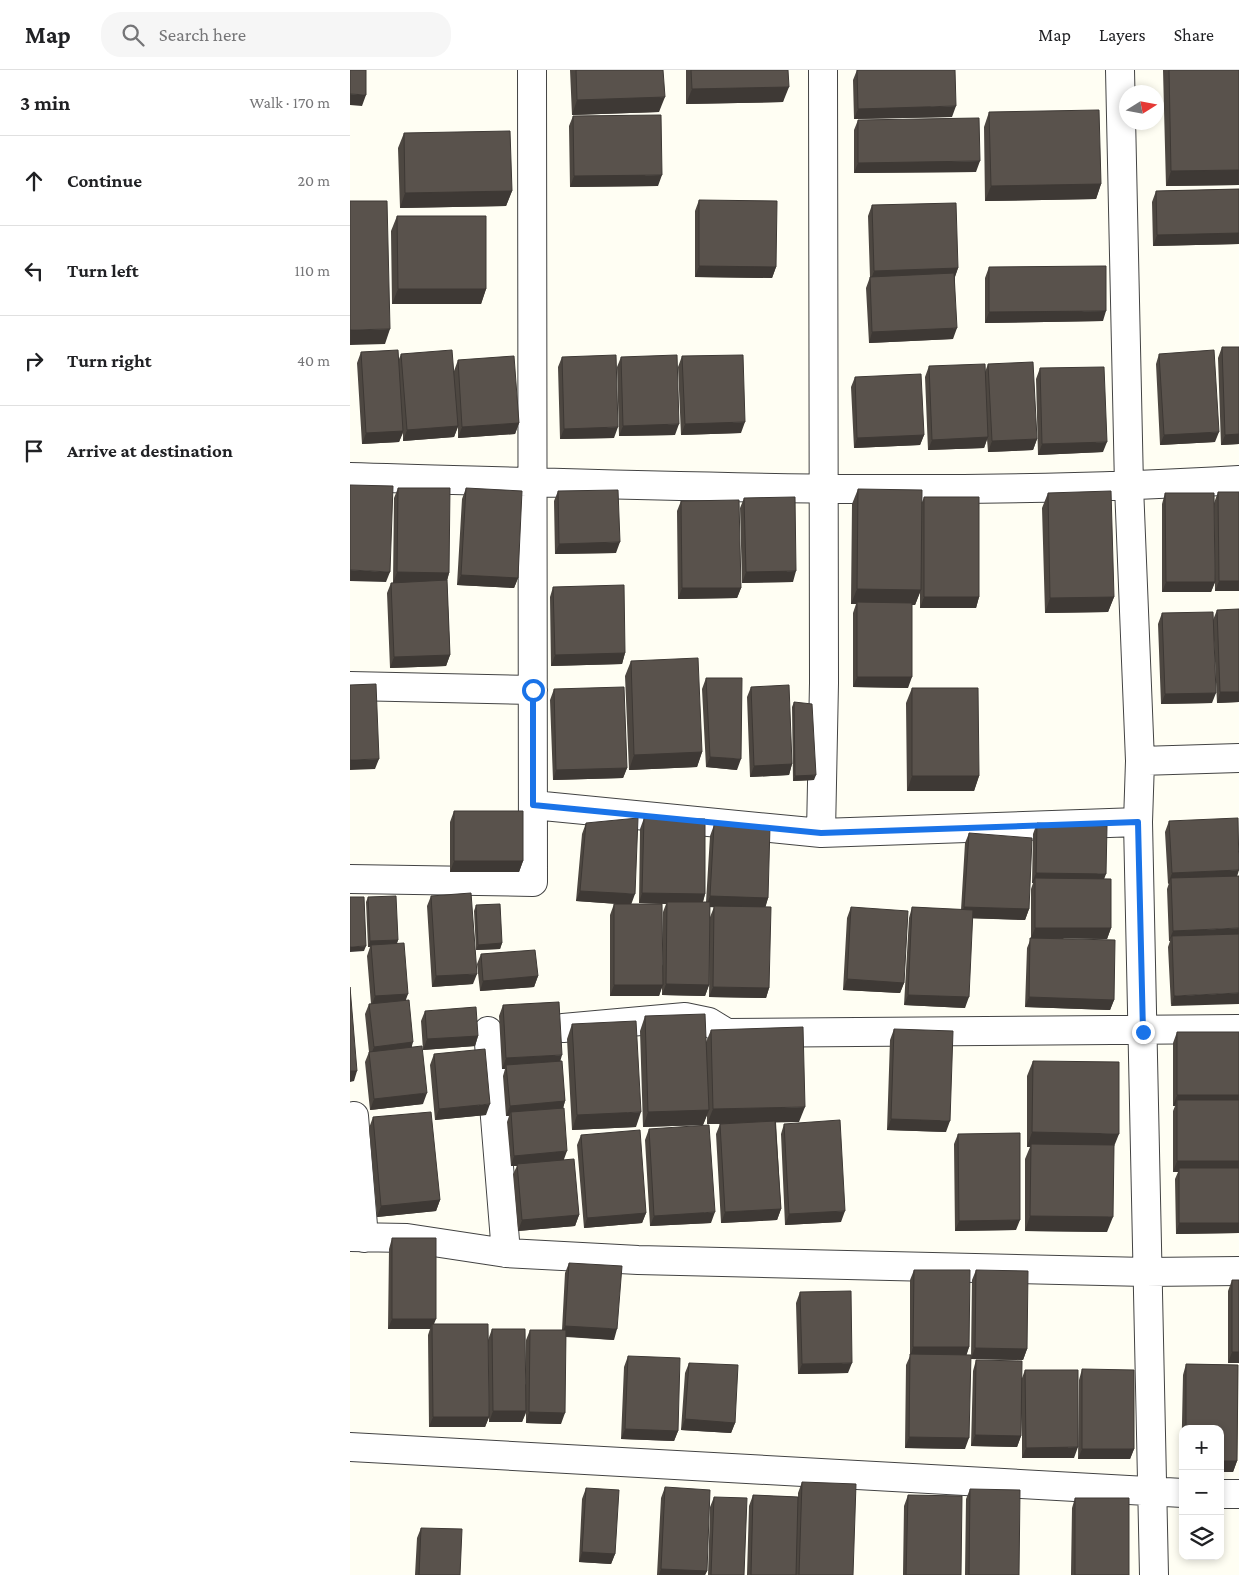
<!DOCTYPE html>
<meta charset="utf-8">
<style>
:root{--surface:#fff;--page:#f6f6f6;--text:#202124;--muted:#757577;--line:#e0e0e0}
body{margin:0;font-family:"Crimson Pro",serif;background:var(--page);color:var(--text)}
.controls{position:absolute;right:15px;bottom:15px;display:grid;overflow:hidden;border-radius:10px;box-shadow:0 2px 8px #0003}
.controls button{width:45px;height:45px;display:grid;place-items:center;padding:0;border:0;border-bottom:1px solid var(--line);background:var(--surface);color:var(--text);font:25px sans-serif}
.compass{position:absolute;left:769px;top:15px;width:45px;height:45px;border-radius:50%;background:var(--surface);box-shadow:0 2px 8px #0003;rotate:79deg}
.stop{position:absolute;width:15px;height:15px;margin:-11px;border:4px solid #1a73e8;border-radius:50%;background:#fff}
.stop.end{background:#1a73e8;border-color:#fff;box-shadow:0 1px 5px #0008}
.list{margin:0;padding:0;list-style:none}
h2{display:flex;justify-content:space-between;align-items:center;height:65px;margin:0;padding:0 20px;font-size:21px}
h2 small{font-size:16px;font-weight:400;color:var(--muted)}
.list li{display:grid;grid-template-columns:32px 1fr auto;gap:15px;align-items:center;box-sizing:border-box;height:90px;padding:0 20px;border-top:1px solid var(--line)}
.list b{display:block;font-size:19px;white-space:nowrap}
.list em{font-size:16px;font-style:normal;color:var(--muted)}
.icon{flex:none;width:28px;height:28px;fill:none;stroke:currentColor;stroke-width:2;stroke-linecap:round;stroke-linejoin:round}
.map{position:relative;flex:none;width:889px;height:1505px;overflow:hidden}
header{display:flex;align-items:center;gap:30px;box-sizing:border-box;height:70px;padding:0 25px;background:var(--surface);border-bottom:1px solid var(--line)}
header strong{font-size:24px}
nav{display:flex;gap:28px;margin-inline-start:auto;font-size:18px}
.search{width:350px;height:45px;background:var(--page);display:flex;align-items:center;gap:12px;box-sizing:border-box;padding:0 18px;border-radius:20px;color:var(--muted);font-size:19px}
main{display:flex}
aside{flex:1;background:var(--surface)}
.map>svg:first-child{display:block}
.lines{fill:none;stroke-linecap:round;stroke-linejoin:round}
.minor-casing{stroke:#434343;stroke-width:30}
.minor{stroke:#fff;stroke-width:28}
.wall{fill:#4d4741}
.shaded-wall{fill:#3e3935}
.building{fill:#59524c;stroke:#3e3935}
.route{stroke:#1a73e8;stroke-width:6}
</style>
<header>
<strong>Map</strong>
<div class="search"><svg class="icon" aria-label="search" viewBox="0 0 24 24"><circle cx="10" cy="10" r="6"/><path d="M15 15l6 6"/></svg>Search here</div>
<nav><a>Map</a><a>Layers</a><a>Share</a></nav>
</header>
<main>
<aside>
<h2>3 min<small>Walk · 170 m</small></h2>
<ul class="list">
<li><svg class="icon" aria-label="ahead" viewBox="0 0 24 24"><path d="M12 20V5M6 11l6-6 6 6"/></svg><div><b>Continue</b></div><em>20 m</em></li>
<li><svg class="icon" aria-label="left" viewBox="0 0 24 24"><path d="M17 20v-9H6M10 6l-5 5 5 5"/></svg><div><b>Turn left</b></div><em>110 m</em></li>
<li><svg class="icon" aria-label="right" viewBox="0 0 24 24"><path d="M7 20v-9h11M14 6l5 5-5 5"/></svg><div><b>Turn right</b></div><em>40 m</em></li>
<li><svg class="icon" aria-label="arrive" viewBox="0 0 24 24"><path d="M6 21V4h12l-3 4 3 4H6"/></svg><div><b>Arrive at destination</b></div></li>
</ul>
</aside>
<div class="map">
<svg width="889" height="1505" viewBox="0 0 889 1505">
<rect width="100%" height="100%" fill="#fffef3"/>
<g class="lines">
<g class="minor-casing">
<path id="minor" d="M770 0 779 416 790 691 788 752 804 1505
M0 407C296 415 593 428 889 410
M0 616 183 620
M790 691 889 688
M183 735 471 763 788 752
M471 763 474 613 473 0
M0 809 183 812 182 0
M213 958 335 947 359 952 377 963 889 959
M138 961 156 1183
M4 1046 14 1168
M0 1167 57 1168 156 1183 288 1190 796 1202 889 1201
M0 1377 833 1423
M870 1424H889"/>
</g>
<use href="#minor" class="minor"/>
</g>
<path class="wall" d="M220 0H313L309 42 222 45Z
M336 0H438L433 32 336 34Z
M507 0 602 47 504 49 503 10Z
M813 0H889V115L816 116Z
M639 42 751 114 746 129 635 131 634 57Z
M223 46 308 116 220 117 219 56Z
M508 50 626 102 504 103V60Z
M54 63 162 121 156 136 50 138 48 78Z
M889 119V174L803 176 802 132 806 121Z
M349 130 426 197 422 208 345 207V141Z
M522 135 608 198 605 207 603 269 519 273 516 218 520 207 518 146Z
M47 146 136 219 131 234H42L41 161Z
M639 197 753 251 635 253V208Z
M872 277H889V374L871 375 868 288Z
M11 282 49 289 51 284 104 301 108 290 169 353 165 364 108 368V357L104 367 53 371V363L49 372 12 374 7 293Z
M809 284 865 372 810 375 806 294Z
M332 286 391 363 331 365 328 297Z
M212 287 264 368 210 369 208 297Z
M271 287 325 365 269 366 267 297Z
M638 294 687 369 683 380 638 382 637 369 634 378 578 380 575 307 579 296 635 302Z
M690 298 753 382 688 385 686 309Z
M505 307 574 365 570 375 504 378 501 317Z
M48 418 99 503 97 511 100 585 96 596 40 598 37 523 41 513H43L44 428Z
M116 418 168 508 164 518 107 515 112 429Z
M508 419 572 432 574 427 629 527 626 538H570V522L565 535H562L558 618 503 617V543L506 534H501L502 434Z
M208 421 266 483 205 484 204 431Z
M868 422 889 521H865L864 433Z
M698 423 764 527 758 542 695 543 692 438Z
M815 423 865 512 861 522H812V434Z
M394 428 443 512 392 513 390 438Z
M331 431 391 518 387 528 328 529 327 441Z
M203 517 275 583 272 594 201 596 200 527Z
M867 540 889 632 867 633 864 570 862 633 811 634 808 554 812 543 863 550Z
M281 591 352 682 347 697 279 700 275 606Z
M356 608 387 700 356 697 352 619Z
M401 617 442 694 439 705 400 707 397 627Z
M562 618 629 706 624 721H557L556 633Z
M204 619 277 698 273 708 203 710 200 630Z
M444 632 464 710 443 711 442 637Z
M104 741 173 791 169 802H100V752Z
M294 748 355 824 353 832H356L360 766 364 755 418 828 415 837 419 918 416 928 359 927 360 847 364 837H360L359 915 355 926 312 925V916L309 926H260V845L264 834H269L226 831 232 764 236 753 281 834 313 896V842L316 834 289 833 290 759Z
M819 751 889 781 821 936 818 877 820 871H819L817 819 819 813 818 814 815 762Z
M687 753 754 809 761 858 757 869 713 868 764 930 760 940 675 937 677 878 681 868V819L683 813H682L683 764Z
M619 763 679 839 675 850 622 848 615 938 554 935 559 848 562 837 611 840 615 773Z
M81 826 123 914 82 917 77 836Z
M18 827 48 870 47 873 56 930 62 977 73 1034 20 1040 15 992 19 982 15 944 19 934H21L17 886 20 877H18L16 832Z
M126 835 152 873 150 879 126 880 124 841Z
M501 837 554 913 550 923 493 920 497 848Z
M131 884 188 906 184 917 130 921 127 894Z
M153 935 211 991 215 1031 213 1038 214 1090 229 1145 225 1156 168 1161 163 1104 167 1096H161L157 1052 159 1046H156L153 1006 155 999H152L149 946Z
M75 941 128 966 125 976 73 980 71 951Z
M295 946 356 972 361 960 449 1052H426L431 1139 427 1150 371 1153 366 1064 370 1054H357V1045L353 1055 293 1057 290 961Z
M222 954 286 1057 222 1060 217 969Z
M544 959 596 1062 537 1060 540 970Z
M827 962H889V1163L826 1164 825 1109 828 1102H823V1041L825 1036H823V973Z
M84 984 136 1045 85 1050 80 995Z
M683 991 764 1077 757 1162 675 1161V1089L680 1077H677V1006Z
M23 1047 90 1130 86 1141 27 1147 19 1058Z
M434 1054 491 1152 435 1155 431 1064Z
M299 1059 361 1153 300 1156 295 1070Z
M608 1064 666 1160 605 1161 604 1074Z
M231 1065 296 1143 292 1153 234 1158 227 1075Z
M42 1168 84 1254 139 1347 135 1357H79L78 1265 80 1259H38L39 1179Z
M219 1193 264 1270 216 1267 211 1354 176 1353V1343L172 1352H139L138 1270 142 1259 176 1315V1270L180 1260H212L215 1203Z
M564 1200 619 1277 616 1285 615 1379 555 1378 556 1295 560 1286V1210Z
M626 1200 677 1279 673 1290 621 1289 622 1210Z
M882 1210 889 1293H878V1221Z
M450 1222 498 1303 448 1304 446 1233Z
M278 1286 328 1361 324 1371 271 1369 274 1297Z
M626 1290 672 1308 675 1300 724 1388H672V1343L671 1366 667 1377 621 1376 623 1301Z
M339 1293 385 1353 381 1363 331 1360 335 1303Z
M836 1294 888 1295 887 1391 883 1402H870V1359H833V1401H831L833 1305Z
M732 1299 784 1379 780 1389H728L729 1310Z
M452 1412 503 1505H397L399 1436 403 1425 448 1427V1423Z
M315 1417 357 1501 355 1505H307L311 1428Z
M236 1418 265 1484 261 1494 229 1492 232 1429Z
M620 1419 669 1505H615L616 1429Z
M558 1425 611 1505H553L554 1436Z
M364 1427 394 1505H358L360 1437Z
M725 1428 779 1505H721L722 1438Z
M71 1458 110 1505H65L67 1468Z"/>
<path class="shaded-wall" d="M439 17 433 32 336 34 342 19Z
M0 24 16 25 12 36 0 35Z
M315 27 309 42 222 45 227 30Z
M606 36 602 47 504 49 508 39Z
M630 91 626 102 504 103 508 93Z
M889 100V115L816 116 821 101Z
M312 105 308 116 220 117 224 106Z
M751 114 746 129 635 131 641 116Z
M162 121 156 136 50 138 55 123Z
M889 163V174L803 176 807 165Z
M349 196 426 197 422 208 345 207Z
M608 198 604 209 520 212 524 201Z
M48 219H136L131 234H42Z
M756 241 753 251 635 253 639 242Z
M607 258 603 269 519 273 522 262Z
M40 259 35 274 0 275V260Z
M395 352 391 363 331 365 335 354Z
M169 353 165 364 108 368 112 357Z
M329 354 325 365 269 366 273 356Z
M108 356 104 367 53 371 57 360Z
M268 357 264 368 210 369 214 359Z
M53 361 49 372 12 374 16 363Z
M869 362 865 372 810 375 814 365Z
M889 364V374L871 375 875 365Z
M574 365 570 375 504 378 507 368Z
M638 367 634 378 578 380 582 370Z
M687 369 683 380 638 382 642 371Z
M757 372 753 382 688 385 692 374Z
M270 472 266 483 205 484 209 474Z
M0 500 40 502 36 512 0 511Z
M446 501 443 512 392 513 396 502Z
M47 502 99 503 96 514 43 513Z
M111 505 168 508 164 518 107 515Z
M869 511H889V521H865Z
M816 512H865L861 522H812Z
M332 518H391L387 528 328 529Z
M507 519 571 520 565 535 507 534V532L506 534H501Z
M574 527H629L626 538H570Z
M764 527 758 542 695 543 700 528Z
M275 583 272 594 201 596 205 585Z
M100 585 96 596 40 598 44 587Z
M507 607H562L558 618 503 617Z
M870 622H889V632L867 633Z
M866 623 862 633 811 634 815 624Z
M352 682 347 697 279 700 284 685Z
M360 687 391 689 387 700 356 697Z
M29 689 25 699 0 700V690Z
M442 694 439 705 400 707 404 696Z
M277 698 273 708 203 710 206 700Z
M466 705 464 710 443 711 445 706Z
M562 706H629L624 721H557Z
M104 791H173L169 802H100Z
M889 800 886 810 821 808 819 813 818 814 822 803Z
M686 803 756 804 752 815 685 808 683 813H682Z
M230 821 285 824 281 835 226 831Z
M292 823 355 824 352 835 317 832 316 834 289 833Z
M360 826 418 828 415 839 356 837Z
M614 837 679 839 675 850 610 848Z
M685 858H761L757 869 681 868Z
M889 858V869L822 866 819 871 823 861Z
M48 870 46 876 21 875 20 877H18L20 871Z
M152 873 150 879 126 880 128 875Z
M16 876 14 881 0 882V877Z
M127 904 123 914 82 917 86 906Z
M188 906 184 917 130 921 133 911Z
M497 909 554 913 550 923 493 920Z
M316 914 359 915 355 926 312 925Z
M264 915H313L309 926H260Z
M363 917 419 918 416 928 359 927Z
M889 923V934L821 936 824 926Z
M58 924 54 935 21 937 25 926Z
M558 925 619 927 615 938 554 935Z
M679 927 764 930 760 940 675 937Z
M128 966 125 976 73 980 77 969Z
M63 972 60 983 20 987 24 977Z
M212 985 209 996 156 995 155 999H152L156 988Z
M0 1001H7L4 1011 0 1012Z
M77 1023 73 1034 20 1040 24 1029Z
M827 1025H889V1036L827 1030 825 1036H823Z
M215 1031 212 1042H161L159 1046H156L160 1036Z
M140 1034 136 1045 85 1050 89 1039Z
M455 1037 449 1052 357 1054 363 1039Z
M359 1040 353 1055 293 1057 298 1042Z
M291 1042 286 1057 222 1060 227 1045Z
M541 1049 600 1051 596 1062 537 1060Z
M682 1062 769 1064 763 1079 681 1074 680 1077H677Z
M217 1081 213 1092 167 1094V1096H161L164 1086Z
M827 1091H889V1102L829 1098 828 1102H823Z
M90 1130 86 1141 27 1147 31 1136Z
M431 1139 427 1150 371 1153 375 1142Z
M495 1141 491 1152 435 1155 439 1144Z
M365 1142 361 1153 300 1156 304 1146Z
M296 1143 292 1153 234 1158 237 1148Z
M229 1145 225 1156 168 1161 172 1150Z
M680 1146 763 1147 757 1162 675 1161Z
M670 1150 666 1160 605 1161 609 1151Z
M829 1153H889V1163L826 1164Z
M42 1249H86L82 1259V1254L80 1259H38Z
M215 1256 267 1259 264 1270 211 1266Z
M563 1277H619L616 1287H560Z
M625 1278 677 1279 673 1290 621 1289Z
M882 1282H889V1293H878Z
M502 1293 498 1303 448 1304 452 1294Z
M143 1341H176L172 1352H139Z
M179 1342 215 1343 211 1354 176 1353Z
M83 1347H139L135 1357H79Z
M335 1349 385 1353 381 1363 331 1360Z
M275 1359 328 1361 324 1371 271 1369Z
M625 1365 671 1366 667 1377 621 1376Z
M559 1367 619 1368 615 1379 555 1378Z
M728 1377 724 1388H672L676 1378Z
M732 1379H784L780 1389H728Z
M870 1391H887L883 1402H870Z
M232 1482 265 1484 261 1494 229 1492Z
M311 1499 357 1501 355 1505H309Z"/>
<path class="building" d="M0 0H16V25L0 24Z
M226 0H313L315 27 227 30Z
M341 0H438L439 17 342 19Z
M507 0H605L606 36 508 39Z
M819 0H889V100L821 101Z
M749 40 751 114 641 116 639 42Z
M311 45 312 105 224 106 223 46Z
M629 48 630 91 508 93V50Z
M160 61 162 121 55 123 54 63Z
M889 119V163L807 165 806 121Z
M349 130 427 131 426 197 349 196Z
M0 131H37L40 259 0 260Z
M606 133 608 198 524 201 522 135Z
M47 146H136V219H48Z
M756 196V241L639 242V197Z
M604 203 607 258 522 262 520 207Z
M872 277H889V364L875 365Z
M48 280 53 361 16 363 11 282Z
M102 280 108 356 57 360 51 284Z
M864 280 869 362 814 365 809 284Z
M266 285 268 357 214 359 212 287Z
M327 285 329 354 273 356 271 287Z
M393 285 395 352 335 354 332 286Z
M164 286 169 353 112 357 108 290Z
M683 292 687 369 642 371 638 294Z
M635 294 638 367 582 370 579 296Z
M754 297 757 372 692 374 690 298Z
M571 304 574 365 507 368 505 307Z
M0 415 43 416 40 502 0 500Z
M48 418H100L99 503 47 502Z
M116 418 172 421 168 508 111 505Z
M508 419 572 420 571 520 507 519Z
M268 420 270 472 209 474 208 421Z
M761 421 764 527 700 528 698 423Z
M868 422H889V511H869Z
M815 423H864L865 512H816Z
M445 427 446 501 396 502 394 428Z
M574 427H629V527H574Z
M389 430 391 518H332L331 431Z
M97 510 100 585 44 587 41 513Z
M274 515 275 583 205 585 203 517Z
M507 532 562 533V607H507Z
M889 539V622H870L867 540Z
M863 542 866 623 815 624 812 543Z
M348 588 352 682 284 685 281 591Z
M356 608H392L391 689 360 687Z
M26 614 29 689 0 690V615Z
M439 615 442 694 404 696 401 617Z
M274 617 277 698 206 700 204 619Z
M562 618H628L629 706H562Z
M444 632 462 634 466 705 445 706Z
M104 741H173V791H104Z
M288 748 285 824 230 821 236 753Z
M294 748 355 749V824L292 823Z
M888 748 889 800 822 803 819 751Z
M687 753 757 756 756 804 686 803Z
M364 755 420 756 418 828 360 826Z
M619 763 682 768 679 839 614 837Z
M889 806V858L823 861 821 808Z
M685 808 761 809V858H685Z
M121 823 127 904 86 906 81 826Z
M46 826 48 870 20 871 18 827Z
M0 827H14L16 876 0 877Z
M317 832H360L359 915 316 914Z
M150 834 152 873 128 875 126 835Z
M264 834H312L313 915H264Z
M364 836 421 837 419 918 363 917Z
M501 837 558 841 554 913 497 909Z
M562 837 623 840 619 927 558 925Z
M889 864V923L824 926 822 866Z
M680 868 765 870 764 930 679 927Z
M54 873 58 924 25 926 21 875Z
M185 880 188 906 133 911 131 884Z
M0 917 7 1001H0Z
M59 930 63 972 24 977 19 934Z
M209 932 212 985 156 988 153 935Z
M126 937 128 966 77 969 75 941Z
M355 944 359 1040 298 1042 295 946Z
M286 951 291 1042 227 1045 222 954Z
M453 957 455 1037 363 1039 361 960Z
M544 959 603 961 600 1051 541 1049Z
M827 962H889V1025H827Z
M72 976 77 1023 24 1029 19 982Z
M135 979 140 1034 89 1039 84 984Z
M212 991 215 1031 160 1036 156 995Z
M683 991 769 992V1064L682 1062Z
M827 1030H889V1091H827Z
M214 1038 217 1081 164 1086 161 1042Z
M81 1042 90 1130 31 1136 23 1047Z
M490 1050 495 1141 439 1144 434 1054Z
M425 1051 431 1139 375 1142 370 1054Z
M359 1055 365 1142 304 1146 299 1059Z
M290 1060 296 1143 237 1148 231 1065Z
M670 1063V1150L609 1151 608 1064Z
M681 1074 764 1075 763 1147 680 1146Z
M224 1089 229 1145 172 1150 167 1094Z
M829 1098H889V1153H829Z
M42 1168H86V1249H42Z
M219 1193 272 1196 267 1259 215 1256Z
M564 1200H620L619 1277H563Z
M626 1200 678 1201 677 1279 625 1278Z
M882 1210H889V1282H882Z
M501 1221 502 1293 452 1294 450 1222Z
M82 1254H138L139 1347H83Z
M142 1259H175L176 1341H143Z
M180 1260H216L215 1343 179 1342Z
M560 1284 621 1285 619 1368 559 1367Z
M278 1286 330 1288 328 1361 275 1359Z
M626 1290 672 1291 671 1366 625 1365Z
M339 1293 388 1295 385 1353 335 1349Z
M836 1294 888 1295 887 1391H870V1359H836Z
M732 1299 784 1300V1379H732Z
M675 1300H728V1377L676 1378Z
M452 1412 506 1414 503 1505H449Z
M315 1417 360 1420 357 1501 311 1499Z
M236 1418 269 1420 265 1484 232 1482Z
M620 1419 670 1420 669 1505H619Z
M403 1425 448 1427 446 1505H401Z
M558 1425 612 1426 611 1505H556Z
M364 1427 397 1428 394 1505H361Z
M725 1428H779V1505H725Z
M71 1458 112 1459 110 1505H69Z"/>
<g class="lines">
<path class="route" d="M183 620V735L471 763 788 752 793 962"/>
</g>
</svg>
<div class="controls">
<button>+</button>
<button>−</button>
<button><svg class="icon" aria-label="layers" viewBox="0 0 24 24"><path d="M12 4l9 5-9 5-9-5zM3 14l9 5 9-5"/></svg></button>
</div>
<svg class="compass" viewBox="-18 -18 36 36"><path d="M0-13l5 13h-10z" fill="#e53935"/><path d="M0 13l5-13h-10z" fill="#757577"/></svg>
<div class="stop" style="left:183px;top:620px"></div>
<div class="stop end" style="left:793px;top:962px"></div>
</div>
</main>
